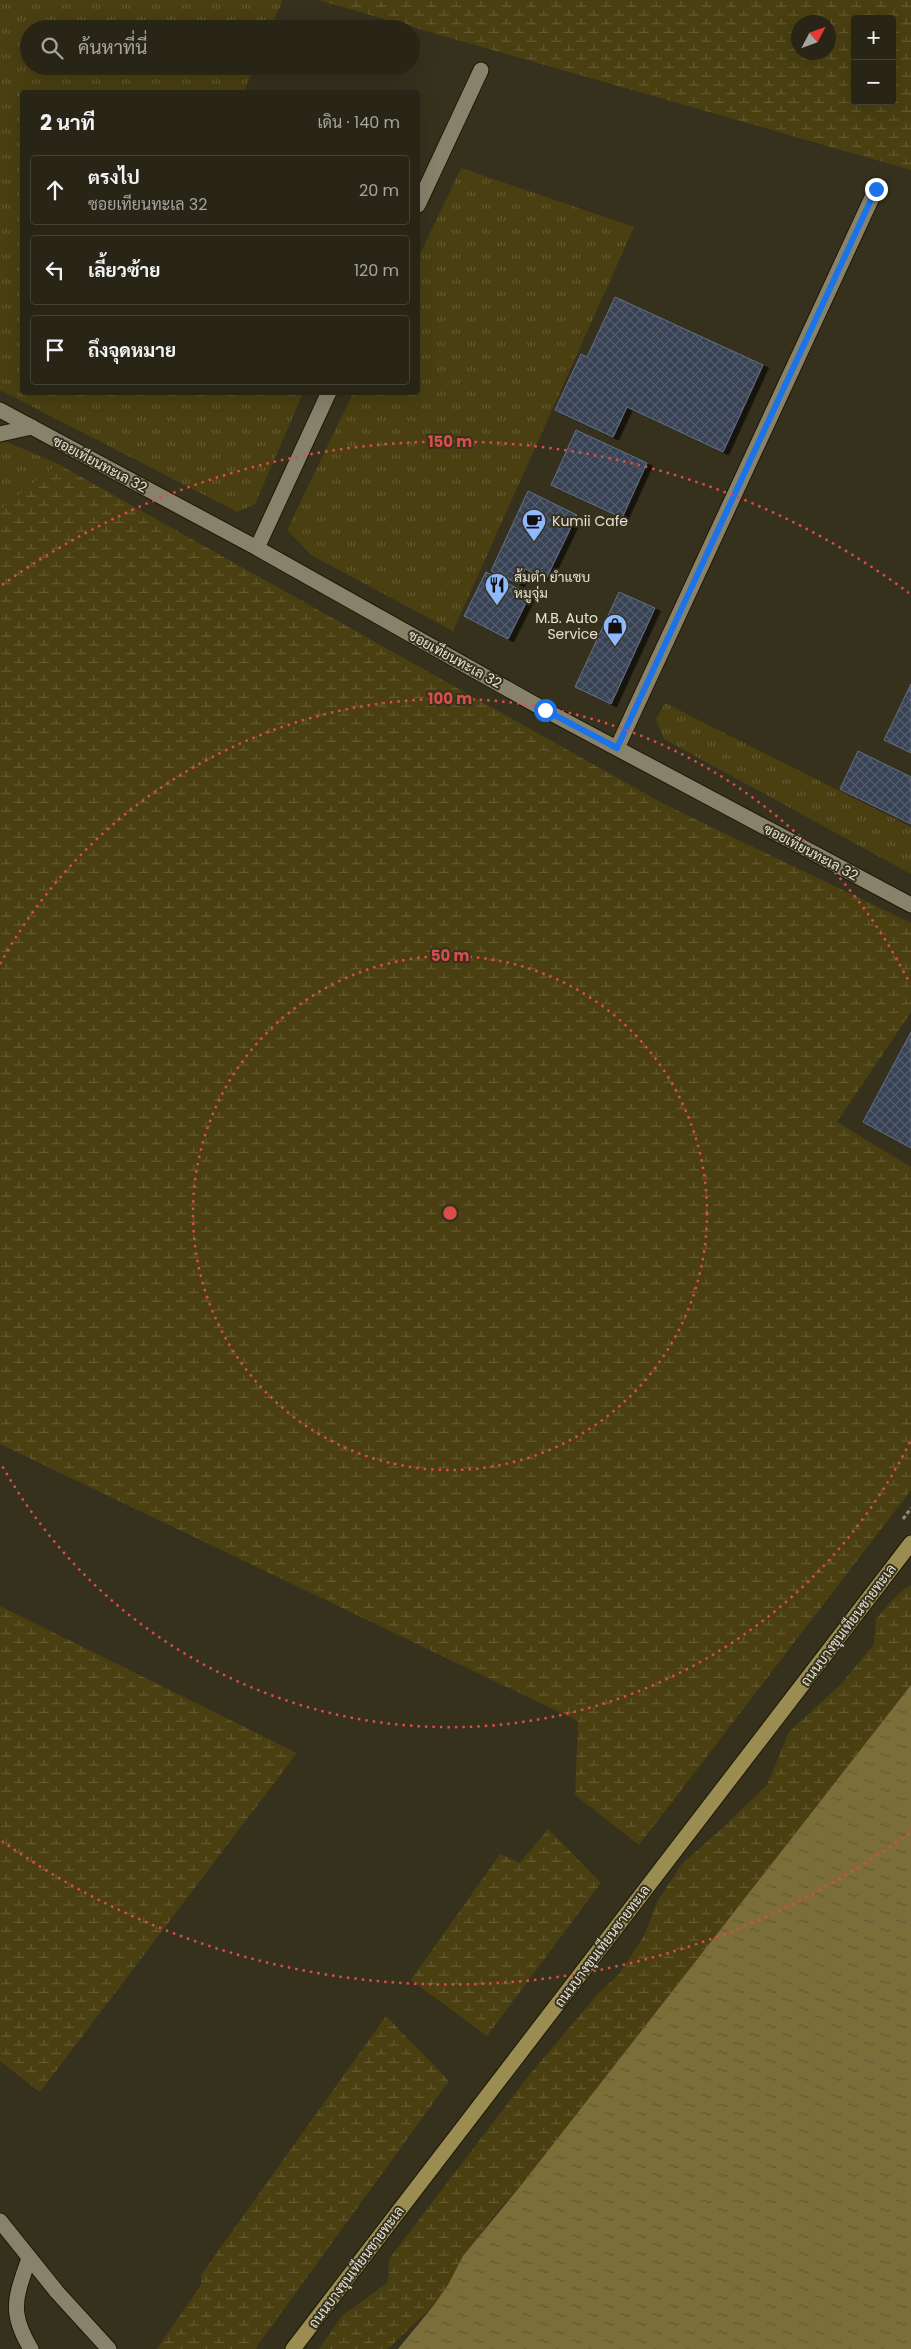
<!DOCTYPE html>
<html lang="th">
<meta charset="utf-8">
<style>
:root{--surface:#282516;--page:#302d1f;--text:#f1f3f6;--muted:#a5a5a1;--line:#444235}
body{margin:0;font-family:Poppins,Sarabun,sans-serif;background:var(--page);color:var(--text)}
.controls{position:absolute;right:15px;top:15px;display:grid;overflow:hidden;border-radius:5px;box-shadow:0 5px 20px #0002}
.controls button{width:45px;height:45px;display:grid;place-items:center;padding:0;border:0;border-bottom:1px solid var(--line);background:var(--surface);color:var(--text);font:25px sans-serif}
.compass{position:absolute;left:791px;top:15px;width:45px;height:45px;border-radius:50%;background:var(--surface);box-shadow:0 5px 20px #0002;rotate:49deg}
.stop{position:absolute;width:15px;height:15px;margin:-11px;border:4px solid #1a73e8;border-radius:50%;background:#fff}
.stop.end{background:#1a73e8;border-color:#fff;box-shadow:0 1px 5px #0008}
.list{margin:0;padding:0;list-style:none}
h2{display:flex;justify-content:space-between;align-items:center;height:65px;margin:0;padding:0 20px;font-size:21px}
h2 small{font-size:16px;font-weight:400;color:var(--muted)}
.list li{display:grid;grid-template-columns:32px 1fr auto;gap:15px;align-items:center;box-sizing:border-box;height:70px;margin:0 10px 10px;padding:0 10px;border:1px solid var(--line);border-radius:5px}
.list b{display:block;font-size:19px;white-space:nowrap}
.list p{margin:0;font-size:16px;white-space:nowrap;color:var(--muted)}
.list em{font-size:16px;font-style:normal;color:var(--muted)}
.icon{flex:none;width:28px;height:28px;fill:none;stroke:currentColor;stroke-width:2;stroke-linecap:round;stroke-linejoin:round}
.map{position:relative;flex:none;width:911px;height:2349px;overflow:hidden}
.search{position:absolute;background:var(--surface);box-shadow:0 5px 20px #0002;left:20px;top:20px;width:400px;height:55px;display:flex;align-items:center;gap:12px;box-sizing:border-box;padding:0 18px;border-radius:28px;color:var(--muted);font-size:19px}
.panel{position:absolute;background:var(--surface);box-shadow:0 5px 20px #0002;left:20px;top:90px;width:400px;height:305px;border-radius:5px}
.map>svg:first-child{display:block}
.grass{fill:url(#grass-tufts)}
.wetland{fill:url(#wetland-marsh);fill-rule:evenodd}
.water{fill:url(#water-ripples)}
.building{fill:url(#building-cross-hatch);stroke:#636f83;filter:url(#shadow)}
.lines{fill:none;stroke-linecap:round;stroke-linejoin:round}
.minor-casing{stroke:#1d1805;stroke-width:17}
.major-casing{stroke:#1d1805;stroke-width:17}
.path{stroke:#908c7b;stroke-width:3;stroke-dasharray:4 2.5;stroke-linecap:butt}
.minor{stroke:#88826b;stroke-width:15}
.major{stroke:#9b8c52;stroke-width:15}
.route{stroke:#1a73e8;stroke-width:6}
.ring{fill:none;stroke:#d94d4b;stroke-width:2.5;stroke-dasharray:2.5 5}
.labels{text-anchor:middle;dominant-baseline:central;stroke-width:4;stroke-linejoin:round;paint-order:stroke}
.street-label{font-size:14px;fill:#e5e2d5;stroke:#36311d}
.poi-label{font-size:14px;fill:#e5e2d5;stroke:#36311d;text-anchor:start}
.centre{fill:#d94d4b;stroke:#36311d;stroke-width:2.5}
.ring-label{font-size:15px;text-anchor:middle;font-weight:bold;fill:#d94d4b;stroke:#36311d;stroke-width:4;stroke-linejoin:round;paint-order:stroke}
</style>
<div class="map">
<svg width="911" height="2349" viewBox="0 0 911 2349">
<defs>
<pattern id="grass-tufts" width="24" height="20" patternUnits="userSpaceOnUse" patternTransform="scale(1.25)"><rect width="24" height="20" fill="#493f11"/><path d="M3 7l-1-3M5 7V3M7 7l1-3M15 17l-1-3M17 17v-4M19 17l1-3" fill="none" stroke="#635a33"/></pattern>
<pattern id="wetland-marsh" width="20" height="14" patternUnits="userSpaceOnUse" patternTransform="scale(1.25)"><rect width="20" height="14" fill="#493f11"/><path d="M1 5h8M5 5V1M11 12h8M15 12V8" fill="none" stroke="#635a33"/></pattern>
<pattern id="water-ripples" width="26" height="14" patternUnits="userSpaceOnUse" patternTransform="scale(1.25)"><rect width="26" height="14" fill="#7c6e38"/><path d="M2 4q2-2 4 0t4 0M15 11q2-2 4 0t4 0" fill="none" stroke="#60593c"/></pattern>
<pattern id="building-cross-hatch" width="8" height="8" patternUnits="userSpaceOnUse" patternTransform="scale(1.25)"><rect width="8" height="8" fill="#374254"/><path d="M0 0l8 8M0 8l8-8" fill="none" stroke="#545d6c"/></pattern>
<filter id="shadow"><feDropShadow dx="5.5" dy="3" stdDeviation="0" flood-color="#0009"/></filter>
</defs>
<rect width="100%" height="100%" fill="#36311d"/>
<!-- grass -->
<g class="grass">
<polygon points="0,0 283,0 270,29 29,29 29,66 255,66 244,92 22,92 22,392 303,393 255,504 237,512 0,390"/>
<polygon points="461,168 634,227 453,631 311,555 287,530 353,393 418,392 418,258"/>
<polygon points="0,439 58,464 0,510"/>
<polygon points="665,703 911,827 911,874 664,739 656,719"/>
</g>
<!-- wetland -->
<g class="wetland">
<path d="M318,0h593v170zM855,19h37v82h-37zM798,22h30v30h-30z"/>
<polygon points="58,464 662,803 911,923 911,1012 837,1122 911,1167 911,1490 639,1845 575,1795 578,1721 0,1444 0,510"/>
<polygon points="911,1585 911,1685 522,2184 491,2219 434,2305 388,2349 319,2349 342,2316 388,2282 389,2259 530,2074 597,1995 619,1974 644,1936 657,1902 681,1865 718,1832 767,1785 789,1732 841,1684 874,1644 876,1619 897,1595"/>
<polygon points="0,1606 297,1753 40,2092 0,2061"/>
<polygon points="548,1829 601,1883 487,2036 411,1980 500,1854 520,1863"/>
<polygon points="386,2016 449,2081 255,2349 157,2349 201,2285 201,2275"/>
</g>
<!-- water -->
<polygon class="water" points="911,1685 911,2349 398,2349 434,2305 449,2283 463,2256 522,2184"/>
<!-- building -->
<g class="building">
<polygon points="615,297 763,365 723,452 627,407 613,437 555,410 581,354 587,357"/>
<polygon points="576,430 647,463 622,518 551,485"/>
<polygon points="528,491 577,515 546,579 525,569 519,584 491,571"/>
<polygon points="486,572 530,595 508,639 464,616"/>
<polygon points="619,592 655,608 611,704 575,687"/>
<polygon points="911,684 911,753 884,740"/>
<polygon points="858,751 911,777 911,824 840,789"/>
<polygon points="911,1032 911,1148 863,1122"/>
</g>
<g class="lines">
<defs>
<g id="minor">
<polyline points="418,205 481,70"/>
<polyline points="0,410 257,548 545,710 911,905"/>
<polyline points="0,434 32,427"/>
<polyline points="257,548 329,392"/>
<polyline points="617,748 876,189"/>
<polyline points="0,2221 57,2292 109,2349"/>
<path d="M29,2258c-13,39 -21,53 2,91"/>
</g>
<polyline id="major" points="293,2349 911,1543"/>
</defs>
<!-- minor casing -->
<use href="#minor" class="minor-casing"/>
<!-- major casing -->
<use href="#major" class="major-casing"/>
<!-- path -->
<polyline class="path" points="903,1519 911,1508"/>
<!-- minor -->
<use href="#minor" class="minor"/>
<!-- major -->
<use href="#major" class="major"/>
</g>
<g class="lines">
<!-- route -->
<polyline class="route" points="545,710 617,748 876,189"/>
</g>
<!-- distance rings -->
<g class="ring">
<circle cx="450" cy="1213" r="257"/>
<path d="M910 1442A514 514 0 0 1 0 1462M0 964A514 514 0 0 1 910 984"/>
<path d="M909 1833A771 771 0 0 1 2 1841M2 585A771 771 0 0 1 909 593"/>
</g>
<!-- icons -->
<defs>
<symbol id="cafe-pin" viewBox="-11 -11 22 30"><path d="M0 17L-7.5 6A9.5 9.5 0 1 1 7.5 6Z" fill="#90b8fd" stroke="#36311d"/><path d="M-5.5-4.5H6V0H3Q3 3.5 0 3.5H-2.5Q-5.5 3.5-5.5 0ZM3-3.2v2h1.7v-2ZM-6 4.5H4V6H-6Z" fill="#111"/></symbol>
<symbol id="restaurant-pin" viewBox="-11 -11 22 30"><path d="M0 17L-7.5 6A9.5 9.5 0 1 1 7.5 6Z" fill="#90b8fd" stroke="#36311d"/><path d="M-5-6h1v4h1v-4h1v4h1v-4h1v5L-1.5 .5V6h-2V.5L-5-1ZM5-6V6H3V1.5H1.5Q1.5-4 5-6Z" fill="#111"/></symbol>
<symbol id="shop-pin" viewBox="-11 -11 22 30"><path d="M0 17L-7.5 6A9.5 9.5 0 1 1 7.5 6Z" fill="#90b8fd" stroke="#36311d"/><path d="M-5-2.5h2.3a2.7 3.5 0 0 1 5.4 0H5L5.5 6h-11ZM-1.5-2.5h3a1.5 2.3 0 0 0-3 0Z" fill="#111"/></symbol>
</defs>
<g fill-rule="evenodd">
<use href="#cafe-pin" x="520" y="507" width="28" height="38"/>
<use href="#restaurant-pin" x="483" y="571" width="28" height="38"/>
<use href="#shop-pin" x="601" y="612" width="28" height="38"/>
</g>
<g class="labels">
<!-- street labels -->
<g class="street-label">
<text transform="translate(100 464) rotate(28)">ซอยเทียนทะเล 32</text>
<text transform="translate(455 659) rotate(29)">ซอยเทียนทะเล 32</text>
<text transform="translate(811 852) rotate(28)">ซอยเทียนทะเล 32</text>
<text transform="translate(848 1625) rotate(-53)">ถนนบางขุนเทียนชายทะเล</text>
<text transform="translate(602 1946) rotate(-53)">ถนนบางขุนเทียนชายทะเล</text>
<text transform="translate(356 2267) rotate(-53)">ถนนบางขุนเทียนชายทะเล</text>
</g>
<!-- poi labels -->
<g class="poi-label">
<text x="552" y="521">Kumii Cafe</text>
<text x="514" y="577">ส้มตำ ยำแซบ<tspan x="514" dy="16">หมูจุ่ม</tspan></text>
<text x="598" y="618" text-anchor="end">M.B. Auto<tspan x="598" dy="16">Service</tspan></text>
</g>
</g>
<circle cx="450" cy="1213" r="8" class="centre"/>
<g class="ring-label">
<text x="450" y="447">150 m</text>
<text x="450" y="704">100 m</text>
<text x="450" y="961">50 m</text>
</g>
</svg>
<div class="controls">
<button>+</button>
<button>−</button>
</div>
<svg class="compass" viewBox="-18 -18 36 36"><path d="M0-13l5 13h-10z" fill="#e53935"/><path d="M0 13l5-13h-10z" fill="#a5a5a1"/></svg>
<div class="stop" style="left:545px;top:710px"></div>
<div class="stop end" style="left:876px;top:189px"></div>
<div class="search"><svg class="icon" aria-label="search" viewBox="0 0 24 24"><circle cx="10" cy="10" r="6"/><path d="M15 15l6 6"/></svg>ค้นหาที่นี่</div>
<section class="panel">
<h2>2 นาที<small>เดิน · 140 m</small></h2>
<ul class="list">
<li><svg class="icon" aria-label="ahead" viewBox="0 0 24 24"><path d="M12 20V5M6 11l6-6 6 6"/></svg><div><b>ตรงไป</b><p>ซอยเทียนทะเล 32</p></div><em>20 m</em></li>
<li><svg class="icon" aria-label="left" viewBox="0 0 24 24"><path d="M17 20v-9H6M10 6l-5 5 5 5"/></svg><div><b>เลี้ยวซ้าย</b></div><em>120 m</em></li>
<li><svg class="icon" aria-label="arrive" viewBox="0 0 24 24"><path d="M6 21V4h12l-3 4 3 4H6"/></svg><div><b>ถึงจุดหมาย</b></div></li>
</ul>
</section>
</div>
